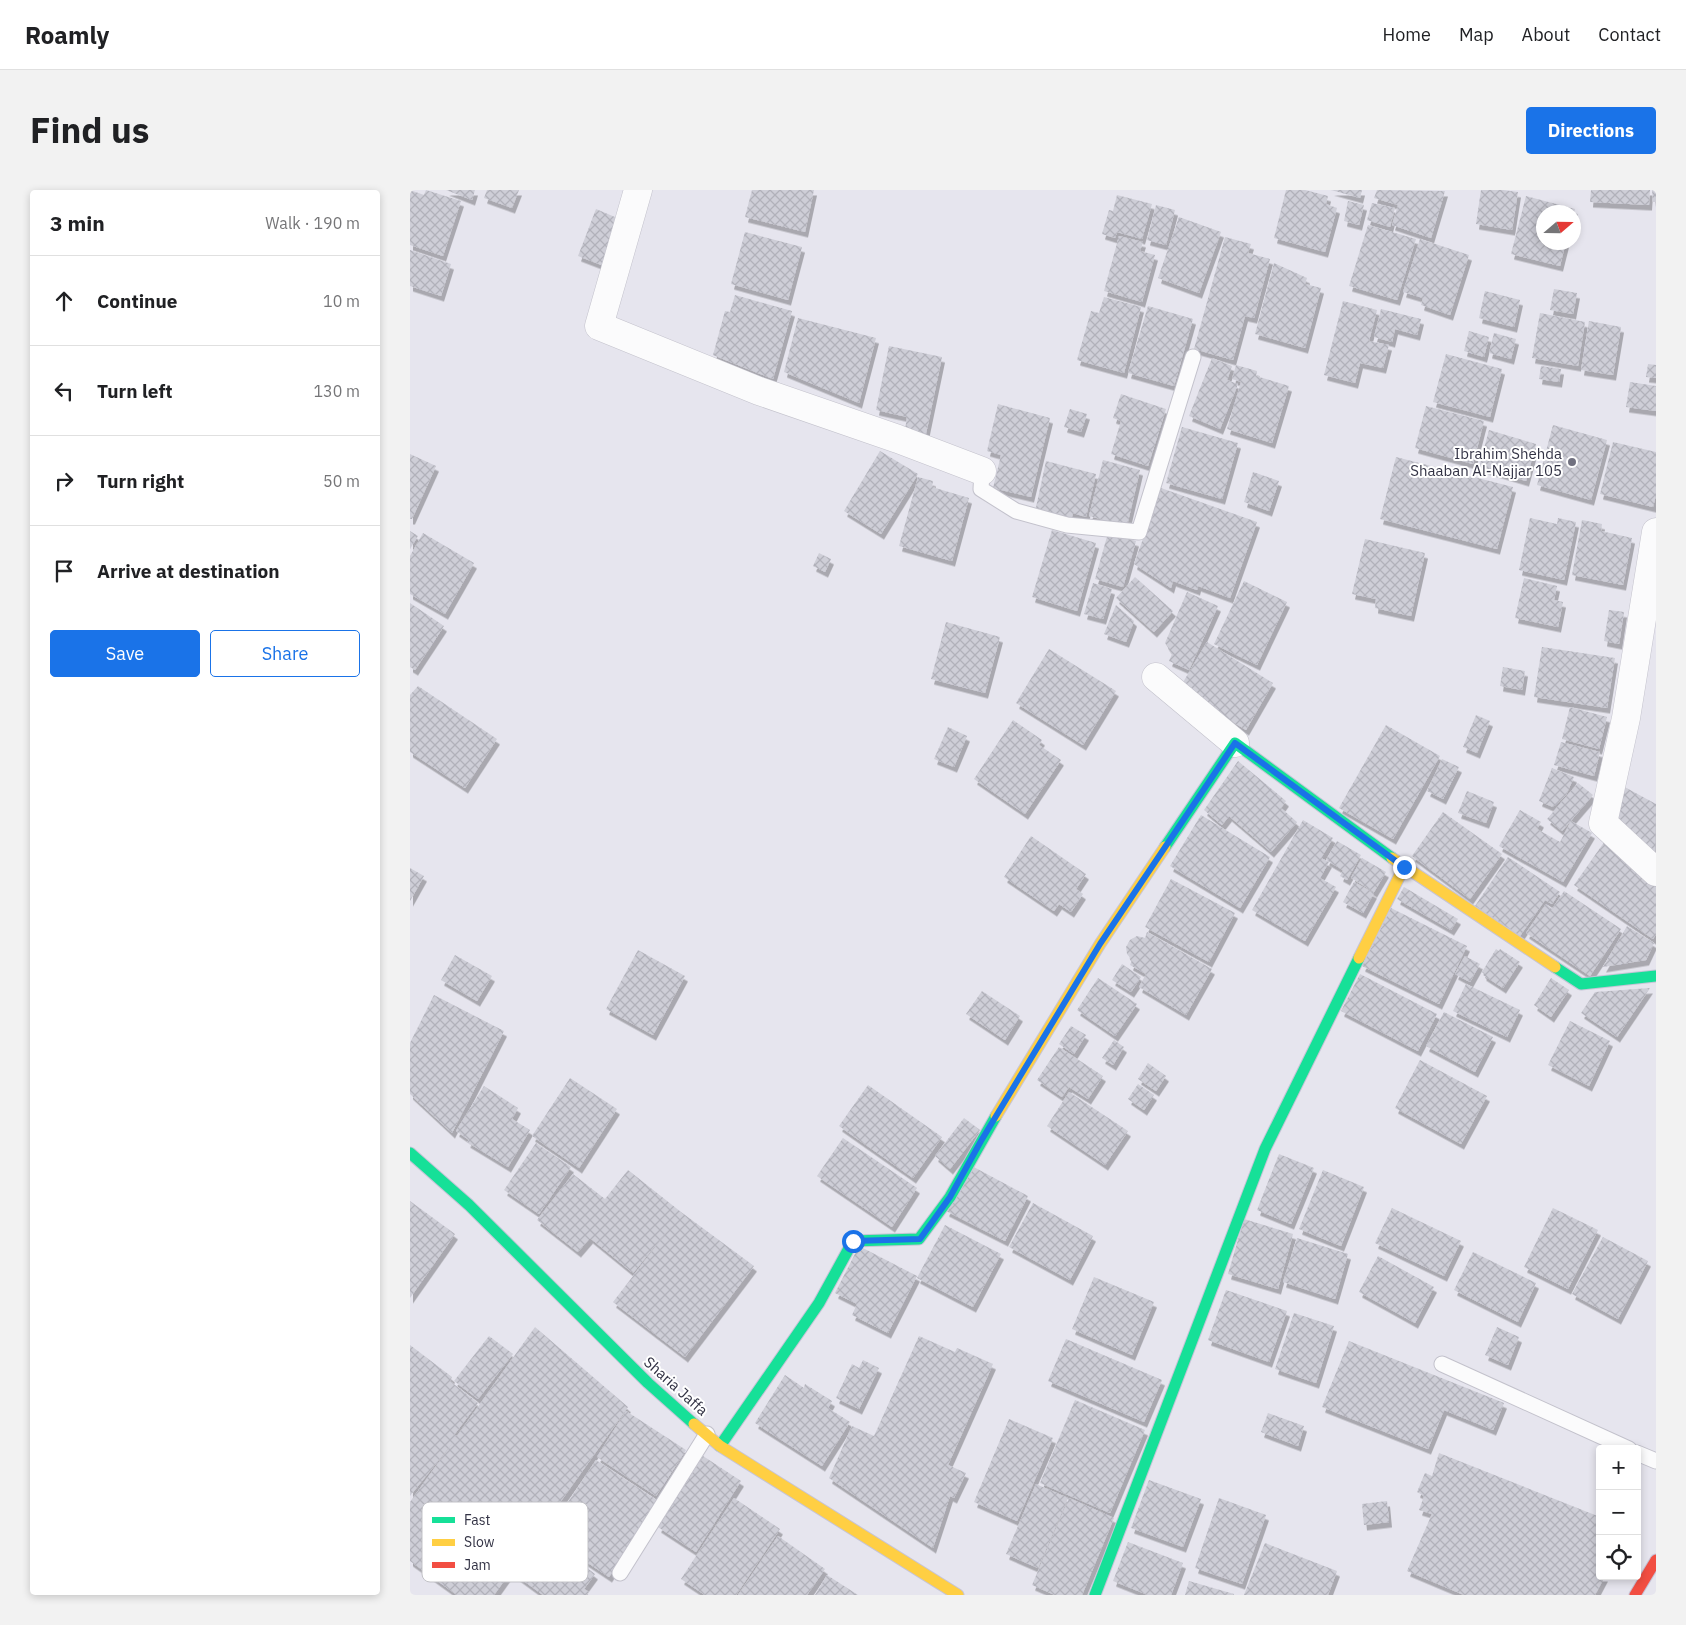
<!DOCTYPE html>
<meta charset="utf-8">
<style>
:root{--surface:#fff;--page:#f2f2f2;--text:#202124;--muted:#757577;--line:#e0e0e0;--accent:#1a73e8}
body{margin:0;font-family:"IBM Plex Sans",sans-serif;background:var(--page);color:var(--text)}
.controls{position:absolute;right:15px;bottom:15px;display:grid;overflow:hidden;border-radius:5px;box-shadow:0 2px 8px #0003}
.controls button{width:45px;height:45px;display:grid;place-items:center;padding:0;border:0;border-bottom:1px solid var(--line);background:var(--surface);color:var(--text);font:25px sans-serif}
.compass{position:absolute;left:1126px;top:15px;width:45px;height:45px;border-radius:50%;background:var(--surface);box-shadow:0 2px 8px #0003;rotate:70deg}
.stop{position:absolute;width:15px;height:15px;margin:-11px;border:4px solid #1a73e8;border-radius:50%;background:#fff}
.stop.end{background:#1a73e8;border-color:#fff;box-shadow:0 1px 5px #0008}
.list{margin:0;padding:0;list-style:none}
h2{display:flex;justify-content:space-between;align-items:center;height:65px;margin:0;padding:0 20px;font-size:21px}
h2 small{font-size:16px;font-weight:400;color:var(--muted)}
.list li{display:grid;grid-template-columns:32px 1fr auto;gap:15px;align-items:center;box-sizing:border-box;height:90px;padding:0 20px;border-top:1px solid var(--line)}
.list b{display:block;font-size:19px;white-space:nowrap}
.list em{font-size:16px;font-style:normal;color:var(--muted)}
.actions{display:flex;gap:10px;padding:15px 20px}
.actions a{flex:1;padding:11px 0;border:1px solid var(--accent);border-radius:5px;text-align:center;font-size:18px;color:var(--accent)}
.actions .main{background:var(--accent);color:#fff}
.icon{flex:none;width:28px;height:28px;fill:none;stroke:currentColor;stroke-width:2;stroke-linecap:round;stroke-linejoin:round}
.map{position:relative;flex:none;width:1246px;height:1405px;overflow:hidden;border-radius:5px}
header{display:flex;align-items:center;gap:30px;box-sizing:border-box;height:70px;padding:0 25px;background:var(--surface);border-bottom:1px solid var(--line)}
header strong{font-size:24px}
nav{display:flex;gap:28px;margin-inline-start:auto;font-size:18px}
.intro{display:flex;align-items:center;justify-content:space-between;box-sizing:border-box;height:120px;padding:0 30px}
h1{margin:0;font-size:35px}
.button{padding:12px 22px;border-radius:5px;background:var(--accent);color:#fff;font-size:18px;font-weight:700}
main{display:flex;gap:30px;padding:0 30px}
aside{flex:1;background:var(--surface);border-radius:5px;box-shadow:0 2px 8px #0003}
.map>svg:first-child{display:block}
.building{fill:url(#building-cross-hatch);filter:url(#shadow)}
.lines{fill:none;stroke-linecap:round;stroke-linejoin:round}
.lane-casing{stroke:#c3c2cc;stroke-width:17}
.street-casing{stroke:#c3c2cc;stroke-width:29}
.fast-casing{stroke:#c6c4d7;stroke-width:13}
.slow-casing{stroke:#c6c4d7;stroke-width:13}
.jam-casing{stroke:#c6c4d7;stroke-width:13}
.lane{stroke:#fbfbfc;stroke-width:15}
.street{stroke:#fbfbfc;stroke-width:28}
.fast{stroke:#16e098;stroke-width:11}
.slow{stroke:#ffcf43;stroke-width:11}
.jam{stroke:#f24e42;stroke-width:11}
.route{stroke:#1a73e8;stroke-width:6}
.poi-dot{fill:#717180;stroke:#fff;stroke-width:2}
.labels{text-anchor:middle;dominant-baseline:central;stroke-width:4;stroke-linejoin:round;paint-order:stroke}
.poi-label{font-size:15px;fill:#323244;stroke:#fff;text-anchor:end}
.street-label{font-size:15px;fill:#323244;stroke:#fff}
.key{fill:#fff;stroke:#c2c2c7;stroke-width:1}
.key-label{font-size:14px;fill:#323244}
</style>
<header>
<strong>Roamly</strong>
<nav><a>Home</a><a>Map</a><a>About</a><a>Contact</a></nav>
</header>
<div class="intro"><h1>Find us</h1><a class="button">Directions</a></div>
<main>
<aside>
<h2>3 min<small>Walk · 190 m</small></h2>
<ul class="list">
<li><svg class="icon" aria-label="ahead" viewBox="0 0 24 24"><path d="M12 20V5M6 11l6-6 6 6"/></svg><div><b>Continue</b></div><em>10 m</em></li>
<li><svg class="icon" aria-label="left" viewBox="0 0 24 24"><path d="M17 20v-9H6M10 6l-5 5 5 5"/></svg><div><b>Turn left</b></div><em>130 m</em></li>
<li><svg class="icon" aria-label="right" viewBox="0 0 24 24"><path d="M7 20v-9h11M14 6l5 5-5 5"/></svg><div><b>Turn right</b></div><em>50 m</em></li>
<li><svg class="icon" aria-label="arrive" viewBox="0 0 24 24"><path d="M6 21V4h12l-3 4 3 4H6"/></svg><div><b>Arrive at destination</b></div></li>
</ul>
<div class="actions"><a class="main">Save</a><a>Share</a></div>
</aside>
<div class="map">
<svg width="1246" height="1405" viewBox="0 0 1246 1405">
<defs>
<pattern id="building-cross-hatch" width="8" height="8" patternUnits="userSpaceOnUse" patternTransform="scale(1.25)"><rect width="8" height="8" fill="#ceced7"/><path d="M0 0l8 8M0 8l8-8" fill="none" stroke="#b1b1ba"/></pattern>
<filter id="shadow"><feDropShadow dx="3" dy="5.5" stdDeviation="0" flood-color="#0004"/></filter>
</defs>
<rect width="100%" height="100%" fill="#e6e5ee"/>
<!-- building -->
<g class="building">
<polygon points="0,0 14,5 16,0 51,11 33,66 0,55"/>
<polygon points="36,0 65,0 62,10"/>
<polygon points="77,0 109,0 102,18 74,8"/>
<polygon points="342,0 404,0 395,42 335,27"/>
<polygon points="876,0 895,0 918,6 916,14 927,18 915,62 864,48"/>
<polygon points="921,0 952,0 950,8"/>
<polygon points="967,0 1035,1 1021,48 982,35 988,15 964,8"/>
<polygon points="1071,0 1093,0 1108,2 1102,40 1066,34"/>
<polygon points="1181,0 1240,0 1239,15 1180,12"/>
<polygon points="1242,0 1246,0 1246,12 1243,12"/>
<polygon points="707,5 742,14 732,49 707,42 705,48 692,44 699,20 703,21"/>
<polygon points="1116,6 1165,19 1164,22 1134,22 1134,52 1156,52 1150,76 1101,64"/>
<polygon points="938,11 954,15 949,35 934,31"/>
<polygon points="962,13 985,18 980,37 957,30"/>
<polygon points="746,15 765,20 756,55 737,50"/>
<polygon points="186,19 212,30 194,76 168,66"/>
<polygon points="769,27 811,42 789,103 748,88"/>
<polygon points="958,35 1006,49 987,110 939,96"/>
<polygon points="335,42 392,57 378,110 321,94"/>
<polygon points="709,46 733,52 730,61 745,65 732,112 694,101"/>
<polygon points="815,47 841,54 838,63 860,69 844,128 835,126 823,170 784,159"/>
<polygon points="1010,49 1059,65 1040,125 1011,115 1013,108 993,102"/>
<polygon points="0,60 41,74 31,106 0,96"/>
<polygon points="864,73 897,88 895,94 911,98 895,158 845,144"/>
<polygon points="1144,99 1167,103 1163,124 1140,120"/>
<polygon points="1075,101 1110,110 1104,137 1069,128"/>
<polygon points="325,105 382,121 363,189 303,165 315,121 320,122"/>
<polygon points="694,107 731,117 714,183 667,170 681,121 689,123"/>
<polygon points="933,111 967,120 959,151 979,155 973,178 950,173 945,193 914,185"/>
<polygon points="738,116 783,129 764,196 718,183"/>
<polygon points="971,119 1011,129 1007,145 985,139 982,152 964,147"/>
<polygon points="1130,123 1175,132 1168,176 1122,168"/>
<polygon points="388,128 466,148 449,213 374,182"/>
<polygon points="1179,131 1211,137 1203,185 1171,180"/>
<polygon points="1059,141 1079,147 1074,167 1054,161"/>
<polygon points="1084,143 1106,149 1101,169 1079,163"/>
<polygon points="479,156 532,167 516,244 495,240 497,227 466,220"/>
<polygon points="1036,164 1092,179 1080,227 1023,212"/>
<polygon points="802,168 822,176 817,190 828,194 810,239 779,226"/>
<polygon points="1238,174 1246,175 1246,188 1236,187"/>
<polygon points="826,175 847,181 846,186 879,196 862,253 817,239 831,192 822,189"/>
<polygon points="1131,176 1151,179 1149,192 1129,189"/>
<polygon points="1220,192 1246,196 1246,221 1216,217"/>
<polygon points="711,204 756,219 738,276 701,264 711,231 703,228"/>
<polygon points="588,214 640,228 621,307 583,298 591,265 577,261"/>
<polygon points="1016,216 1074,231 1063,274 1005,258"/>
<polygon points="660,219 677,224 671,242 654,237"/>
<polygon points="1143,235 1197,250 1181,310 1127,295"/>
<polygon points="772,237 828,253 812,309 756,293"/>
<polygon points="1079,240 1126,254 1116,291 1069,277"/>
<polygon points="1203,252 1246,262 1246,305 1243,317 1190,304"/>
<polygon points="470,261 508,284 471,344 434,321"/>
<polygon points="0,264 26,276 2,329 0,329"/>
<polygon points="986,267 1103,297 1087,359 970,329"/>
<polygon points="693,270 730,280 717,336 679,326"/>
<polygon points="636,271 686,284 676,327 663,323 661,331 625,322"/>
<polygon points="843,282 869,291 859,321 834,312"/>
<polygon points="508,287 523,291 522,297 559,308 542,371 489,356"/>
<polygon points="751,298 847,332 820,408 788,396 787,400 763,391 761,398 724,374"/>
<polygon points="1120,328 1147,334 1148,328 1166,332 1154,390 1109,380"/>
<polygon points="1172,330 1192,334 1191,341 1222,348 1213,395 1162,385"/>
<polygon points="642,340 686,353 667,421 622,407"/>
<polygon points="0,341 8,346 0,359"/>
<polygon points="13,343 64,373 35,424 0,404 0,366"/>
<polygon points="698,343 726,351 713,397 685,389"/>
<polygon points="955,349 1015,363 1001,426 965,418 966,409 942,404"/>
<polygon points="409,363 421,369 415,382 403,376"/>
<polygon points="725,387 763,421 744,442 706,408"/>
<polygon points="1114,388 1147,396 1144,410 1153,412 1148,437 1105,428"/>
<polygon points="834,391 877,412 847,475 804,454"/>
<polygon points="683,393 702,399 693,429 674,424"/>
<polygon points="777,402 808,416 779,480 759,471 762,464 755,453"/>
<polygon points="0,413 34,436 5,480 0,477"/>
<polygon points="706,415 724,431 716,452 694,444"/>
<polygon points="1199,420 1214,422 1209,454 1194,451"/>
<polygon points="536,432 590,447 575,503 521,489"/>
<polygon points="797,452 863,493 836,540 769,499"/>
<polygon points="1132,457 1205,468 1197,518 1124,507"/>
<polygon points="639,459 706,501 673,555 606,513"/>
<polygon points="1093,477 1115,481 1112,500 1090,496"/>
<polygon points="8,496 87,549 55,598 0,562 0,505"/>
<polygon points="1160,517 1197,527 1189,559 1152,549"/>
<polygon points="1066,525 1080,531 1067,563 1053,557"/>
<polygon points="603,530 632,550 629,555 651,570 615,624 564,589"/>
<polygon points="976,535 1030,566 983,649 929,618"/>
<polygon points="538,537 557,546 544,577 524,569"/>
<polygon points="1151,552 1190,562 1184,586 1144,575"/>
<polygon points="1032,569 1049,577 1033,609 1017,601"/>
<polygon points="828,571 876,611 871,618 887,632 861,662 819,626 812,635 794,620"/>
<polygon points="1142,578 1164,587 1156,605 1143,617 1129,611"/>
<polygon points="1168,593 1183,605 1152,641 1137,629"/>
<polygon points="1209,594 1246,614 1245,665 1202,632"/>
<polygon points="1057,601 1084,612 1076,633 1048,623"/>
<polygon points="1110,620 1131,632 1127,639 1150,652 1161,631 1182,643 1153,692 1089,656"/>
<polygon points="1033,622 1092,664 1060,709 1002,666"/>
<polygon points="791,625 860,667 830,718 760,676"/>
<polygon points="893,630 923,648 911,668 919,672 910,688 926,697 895,751 842,720"/>
<polygon points="621,646 676,684 666,699 673,704 661,722 649,714 644,721 594,687"/>
<polygon points="1197,648 1246,690 1246,744 1243,749 1164,695"/>
<polygon points="927,651 951,665 937,690 930,686 933,680 916,670"/>
<polygon points="1098,667 1150,702 1142,714 1135,710 1110,746 1065,716"/>
<polygon points="952,668 976,682 964,702 941,688"/>
<polygon points="0,678 14,686 0,711"/>
<polygon points="761,689 825,723 799,772 735,737"/>
<polygon points="944,692 964,703 953,723 933,712"/>
<polygon points="994,697 1048,729 1041,740 987,709"/>
<polygon points="1154,701 1211,739 1180,786 1116,743 1136,714 1142,719"/>
<polygon points="981,718 1057,756 1029,814 952,776"/>
<polygon points="1217,736 1244,753 1236,770 1193,777"/>
<polygon points="737,742 802,779 776,825 729,797 736,784 720,775 722,770 717,764 716,757 720,750 727,746 735,748"/>
<polygon points="1086,759 1089,761 1090,759 1110,772 1093,798 1073,785 1074,784 1072,782"/>
<polygon points="228,760 275,786 243,845 196,819"/>
<polygon points="45,765 82,786 67,811 31,790"/>
<polygon points="1055,766 1070,774 1060,792 1045,784"/>
<polygon points="712,774 731,787 721,802 702,790"/>
<polygon points="950,784 1027,824 1008,861 931,821"/>
<polygon points="688,788 727,814 705,846 667,820"/>
<polygon points="1141,788 1159,800 1141,827 1124,815"/>
<polygon points="1056,794 1110,820 1097,847 1043,821"/>
<polygon points="1240,798 1207,847 1171,823 1185,802"/>
<polygon points="572,801 610,826 595,850 556,824"/>
<polygon points="24,805 94,841 42,943 0,904 0,853"/>
<polygon points="1034,822 1083,847 1065,882 1016,856"/>
<polygon points="1160,831 1200,851 1179,896 1138,875"/>
<polygon points="661,836 676,845 664,864 649,854"/>
<polygon points="704,850 714,857 703,875 692,868"/>
<polygon points="649,857 693,886 678,909 659,897 652,907 627,890"/>
<polygon points="1010,870 1077,906 1051,954 985,918"/>
<polygon points="738,873 756,886 746,901 728,889"/>
<polygon points="160,888 207,919 169,978 122,946"/>
<polygon points="728,894 744,905 734,920 718,909"/>
<polygon points="458,895 532,947 503,988 429,936"/>
<polygon points="74,896 108,918 102,929 120,940 98,977 57,952 59,950 46,941"/>
<polygon points="659,902 718,941 695,975 637,936"/>
<polygon points="554,928 570,940 540,979 525,966"/>
<polygon points="433,948 507,998 482,1037 407,986"/>
<polygon points="126,953 161,977 129,1024 94,1000"/>
<polygon points="869,964 904,978 881,1034 847,1020"/>
<polygon points="560,975 618,1006 595,1051 536,1021"/>
<polygon points="218,980 271,1022 344,1076 275,1167 203,1112 263,1034 223,1083 180,1048 168,1062 127,1030 163,984 195,1009"/>
<polygon points="913,980 954,997 931,1056 889,1039"/>
<polygon points="0,1011 45,1044 0,1108"/>
<polygon points="623,1013 683,1046 660,1090 599,1057"/>
<polygon points="982,1018 1051,1051 1034,1086 965,1053"/>
<polygon points="1143,1018 1188,1040 1158,1099 1114,1077"/>
<polygon points="834,1029 883,1044 868,1099 818,1084"/>
<polygon points="535,1035 591,1064 563,1117 507,1088"/>
<polygon points="1193,1047 1238,1071 1208,1129 1162,1104"/>
<polygon points="887,1048 938,1064 925,1109 873,1092"/>
<polygon points="449,1056 507,1086 478,1143 442,1125 447,1114 425,1103"/>
<polygon points="1063,1062 1126,1093 1108,1132 1044,1100"/>
<polygon points="968,1066 1024,1097 1005,1133 949,1102"/>
<polygon points="684,1087 744,1112 722,1165 662,1139"/>
<polygon points="816,1100 877,1121 859,1172 798,1150"/>
<polygon points="884,1123 924,1136 906,1193 865,1179"/>
<polygon points="125,1137 218,1217 84,1405 47,1405 0,1371 0,1312 44,1251 0,1306 0,1155 42,1187 40,1191 68,1213 44,1245 47,1246"/>
<polygon points="1087,1137 1109,1147 1098,1175 1075,1165"/>
<polygon points="79,1146 103,1164 68,1209 44,1191"/>
<polygon points="509,1146 545,1162 547,1158 583,1174 538,1275 556,1283 544,1308 540,1306 523,1358 419,1288 442,1236 464,1246"/>
<polygon points="656,1149 752,1190 734,1232 638,1191"/>
<polygon points="939,1151 1094,1213 1083,1240 1034,1220 1018,1259 912,1217"/>
<polygon points="453,1170 469,1178 449,1219 426,1208 442,1174 449,1178"/>
<polygon points="375,1185 394,1198 395,1194 422,1211 418,1218 440,1232 412,1276 345,1233"/>
<polygon points="665,1210 735,1240 700,1323 630,1293"/>
<polygon points="216,1221 276,1260 246,1306 187,1267"/>
<polygon points="858,1223 894,1236 888,1256 851,1242"/>
<polygon points="599,1229 643,1248 607,1331 564,1312"/>
<polygon points="1029,1263 1190,1327 1190,1386 1195,1386 1185,1405 1054,1405 997,1381 1022,1324 1009,1320 1014,1306 1007,1302 1015,1283 1022,1286"/>
<polygon points="293,1266 331,1291 286,1362 248,1337"/>
<polygon points="186,1270 248,1311 199,1387 136,1345"/>
<polygon points="739,1290 791,1309 773,1357 721,1338"/>
<polygon points="626,1294 658,1308 628,1378 596,1364"/>
<polygon points="324,1308 370,1339 326,1405 295,1405 271,1389"/>
<polygon points="659,1308 704,1328 672,1405 645,1405 622,1395"/>
<polygon points="809,1308 856,1325 832,1394 785,1378"/>
<polygon points="977,1311 979,1332 954,1335 952,1314"/>
<polygon points="368,1346 415,1379 397,1405 328,1405"/>
<polygon points="136,1347 185,1384 174,1399 179,1402 176,1405 133,1405 107,1386"/>
<polygon points="718,1352 773,1373 761,1405 738,1405 703,1391"/>
<polygon points="855,1353 927,1381 918,1405 834,1405"/>
<polygon points="417,1385 448,1405 405,1405"/>
<polygon points="779,1391 824,1404 824,1405 775,1405"/>
</g>
<g class="lines">
<defs>
<g id="lane">
<polyline points="572,281 571,299 606,321 657,335 729,342 783,167"/>
<polyline points="1032,1174 1219,1259"/>
<polyline points="1227,1263 1246,1271"/>
<polyline points="210,1383 297,1244"/>
</g>
<g id="street">
<polyline points="228,0 189,136 349,201 488,249 572,281"/>
<polyline points="1246,342 1216,528 1193,633 1246,682"/>
<polyline points="746,487 825,553"/>
</g>
<g id="fast">
<polyline points="755,657 825,553 982,668"/>
<polyline points="1145,777 1171,794 1246,786"/>
<polyline points="0,963 59,1015 238,1193 284,1234"/>
<polyline points="310,1256 409,1113 443,1051 509,1049 540,1007 586,926"/>
<polyline points="685,1405 855,959 949,768"/>
</g>
<g id="slow">
<polyline points="982,668 1145,777"/>
<polyline points="949,768 994,677"/>
<polyline points="586,926 690,754 755,657"/>
<polyline points="284,1234 310,1256 548,1405"/>
</g>
<polyline id="jam" points="1225,1405 1246,1370"/>
</defs>
<!-- lane casing -->
<use href="#lane" class="lane-casing"/>
<!-- street casing -->
<use href="#street" class="street-casing"/>
<!-- fast casing -->
<use href="#fast" class="fast-casing"/>
<!-- slow casing -->
<use href="#slow" class="slow-casing"/>
<!-- jam casing -->
<use href="#jam" class="jam-casing"/>
<!-- lane -->
<use href="#lane" class="lane"/>
<!-- street -->
<use href="#street" class="street"/>
<!-- fast -->
<use href="#fast" class="fast"/>
<!-- slow -->
<use href="#slow" class="slow"/>
<!-- jam -->
<use href="#jam" class="jam"/>
</g>
<g class="lines">
<!-- route -->
<polyline class="route" points="443,1051 510,1049 540,1007 571,951 690,754 825,553 994,677"/>
</g>
<!-- markers -->
<circle class="poi-dot" cx="1162" cy="272" r="5"/>
<g class="labels">
<!-- poi labels -->
<g class="poi-label">
<text x="1152" y="263">Ibrahim Shehda<tspan x="1152" dy="17">Shaaban Al-Najjar 105</tspan></text>
</g>
<!-- street labels -->
<g class="street-label">
<text transform="translate(266 1196) rotate(42)">Sharia Jaffa</text>
</g>
</g>
<!-- legend -->
<rect x="12" y="1312" width="166" height="80" rx="8" class="key"/>
<rect x="22" y="1327" width="23" height="6" fill="#16e098"/>
<rect x="22" y="1349" width="23" height="7" fill="#ffcf43"/>
<rect x="22" y="1372" width="23" height="6" fill="#f24e42"/>
<g class="key-label">
<text x="54" y="1335">Fast</text>
<text x="54" y="1357">Slow</text>
<text x="54" y="1380">Jam</text>
</g>
</svg>
<div class="controls">
<button>+</button>
<button>−</button>
<button><svg class="icon" aria-label="locate" viewBox="0 0 24 24"><circle cx="12" cy="12" r="6"/><path d="M12 2v4M12 18v4M2 12h4M18 12h4"/></svg></button>
</div>
<svg class="compass" viewBox="-18 -18 36 36"><path d="M0-13l5 13h-10z" fill="#e53935"/><path d="M0 13l5-13h-10z" fill="#757577"/></svg>
<div class="stop" style="left:443px;top:1051px"></div>
<div class="stop end" style="left:994px;top:677px"></div>
</div>
</main>
